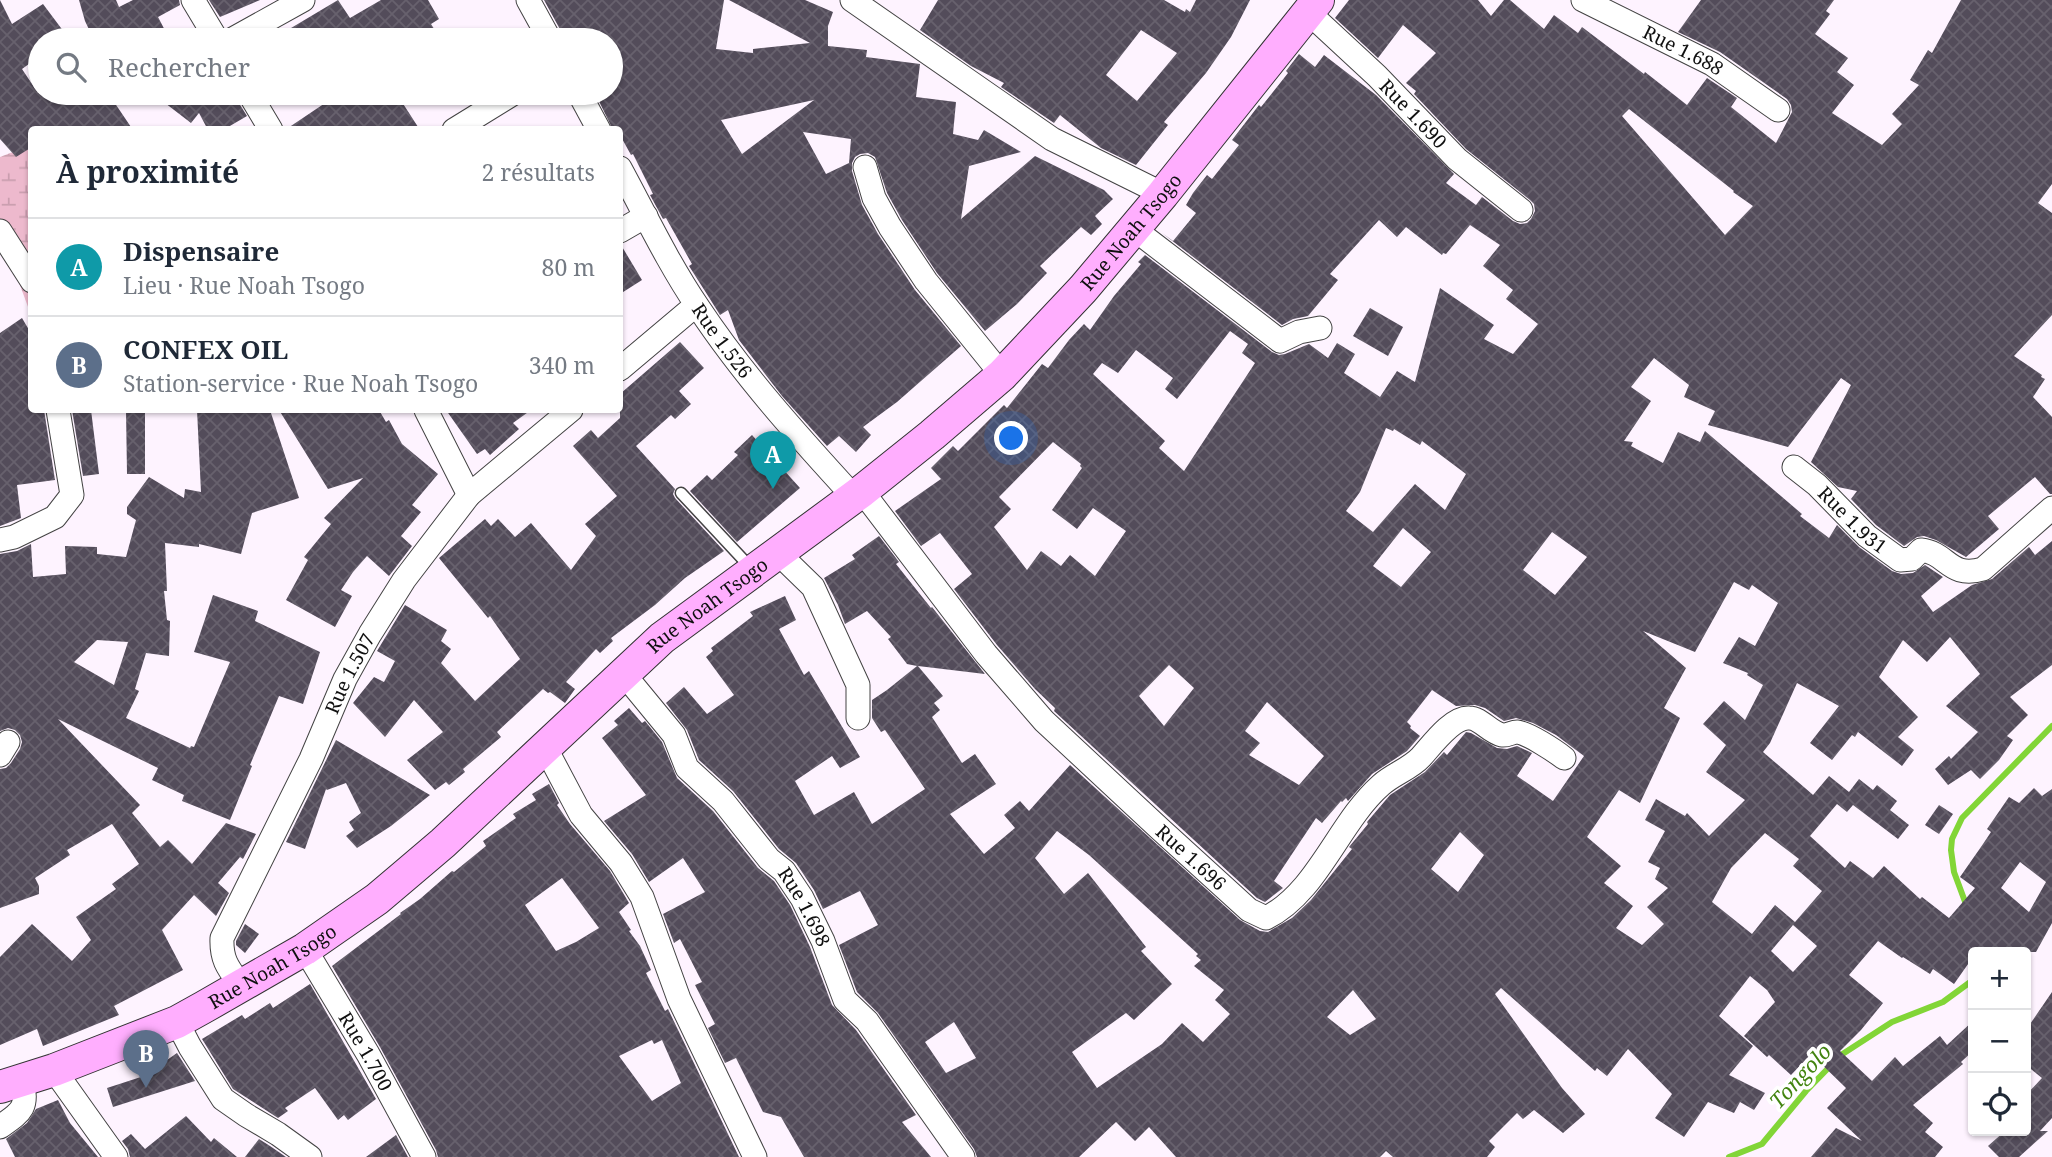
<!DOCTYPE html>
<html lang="fr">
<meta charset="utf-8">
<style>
:root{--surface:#fff;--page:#f2f2f3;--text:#1f2937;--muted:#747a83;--line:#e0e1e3;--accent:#2c1eca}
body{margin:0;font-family:"Noto Serif",serif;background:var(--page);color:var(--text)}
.controls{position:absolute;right:21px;bottom:21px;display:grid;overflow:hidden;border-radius:7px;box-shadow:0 2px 5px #0004}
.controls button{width:63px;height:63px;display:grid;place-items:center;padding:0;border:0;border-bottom:2px solid var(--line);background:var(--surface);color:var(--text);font:35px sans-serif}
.you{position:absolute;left:1012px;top:439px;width:24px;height:24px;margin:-18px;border:5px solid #fff;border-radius:50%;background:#1a73e8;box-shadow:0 0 0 10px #1a73e833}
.badge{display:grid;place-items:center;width:46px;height:46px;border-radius:50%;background:var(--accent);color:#fff;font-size:23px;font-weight:700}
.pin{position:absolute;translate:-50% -58px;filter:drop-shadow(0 2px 4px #0008)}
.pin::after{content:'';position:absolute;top:37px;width:24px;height:21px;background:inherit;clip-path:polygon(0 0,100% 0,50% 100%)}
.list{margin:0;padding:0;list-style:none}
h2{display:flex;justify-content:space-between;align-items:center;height:91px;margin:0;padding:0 28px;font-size:30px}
h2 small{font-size:23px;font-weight:400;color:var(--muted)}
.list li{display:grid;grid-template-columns:46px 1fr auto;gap:21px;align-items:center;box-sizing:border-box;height:98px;padding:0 28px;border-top:2px solid var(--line)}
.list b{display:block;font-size:26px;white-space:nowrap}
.list p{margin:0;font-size:23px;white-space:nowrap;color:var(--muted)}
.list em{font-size:23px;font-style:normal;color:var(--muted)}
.icon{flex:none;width:38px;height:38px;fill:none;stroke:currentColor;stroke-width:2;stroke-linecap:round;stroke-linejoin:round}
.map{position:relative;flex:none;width:2052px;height:1157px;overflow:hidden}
.search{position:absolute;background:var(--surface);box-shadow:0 2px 5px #0004;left:28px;top:28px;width:595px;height:77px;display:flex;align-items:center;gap:18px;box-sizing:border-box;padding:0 24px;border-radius:38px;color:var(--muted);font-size:26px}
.panel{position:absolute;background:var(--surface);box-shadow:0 2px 5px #0004;left:28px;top:126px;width:595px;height:287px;border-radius:7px}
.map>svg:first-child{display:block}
.wetland{fill:url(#wetland-marsh)}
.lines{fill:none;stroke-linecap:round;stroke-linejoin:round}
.stream{stroke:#82d537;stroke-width:6}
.building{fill:url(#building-cross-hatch);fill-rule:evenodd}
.service-casing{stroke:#434343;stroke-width:13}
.minor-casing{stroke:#434343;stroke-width:25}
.secondary-casing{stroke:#323232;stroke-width:34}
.service{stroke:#fff;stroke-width:10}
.minor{stroke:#fff;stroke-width:23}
.secondary{stroke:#ffaefe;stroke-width:32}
.labels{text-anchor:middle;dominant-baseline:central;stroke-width:7;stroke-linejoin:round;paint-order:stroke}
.street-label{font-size:19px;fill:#101010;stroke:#fff}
.water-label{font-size:21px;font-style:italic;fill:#428410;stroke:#fff}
</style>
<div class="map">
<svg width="2052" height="1157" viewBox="0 0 2052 1157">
<defs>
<pattern id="wetland-marsh" width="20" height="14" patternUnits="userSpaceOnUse" patternTransform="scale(1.75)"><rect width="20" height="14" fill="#edb9cd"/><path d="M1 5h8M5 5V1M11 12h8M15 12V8" fill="none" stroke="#ca9eaf"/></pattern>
<pattern id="building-cross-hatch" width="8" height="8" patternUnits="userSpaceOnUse" patternTransform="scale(1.75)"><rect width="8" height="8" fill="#534c5a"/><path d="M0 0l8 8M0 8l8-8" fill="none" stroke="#67616d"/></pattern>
</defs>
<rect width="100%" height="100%" fill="#fef3ff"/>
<!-- wetland -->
<polygon class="wetland" points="31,145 31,315 0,231 0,157"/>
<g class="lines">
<!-- stream -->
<g class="stream">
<polyline points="1967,907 1954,872 1951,850 1952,839 1962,818 2052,726"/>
<polyline points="1729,1157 1762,1144 1806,1091 1841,1055 1892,1022 1943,1002 1973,980"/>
</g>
</g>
<!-- building -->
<g class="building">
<polygon points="0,0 12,24 43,4 70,40 40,40 40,56 22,69 38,93 108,93 133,130 32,130 32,147 16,157 0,139"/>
<polygon points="79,0 116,0 119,7 133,0 179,0 180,5 158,17 170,40 94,40 85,21"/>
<polygon points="209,0 260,0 220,17"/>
<polygon points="338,0 350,18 381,0 428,0 439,19 431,24 441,40 271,40"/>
<path d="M544,0h180l-8,49 37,4v-4l57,-6 -81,-43h76l28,12 -5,14v20l39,4 -1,7 54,7 -4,33 40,5 -3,32 25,6 6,-10 37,22 -52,14 -8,53 74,-63 69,34 9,9 -18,17 7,8 -11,11 -10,-8 -41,39 7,7 -30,31 -32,27 -48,-58 -35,-53 -15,-27 -12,-36 -7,-4 -8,1 -5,3 -3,6v8l10,34 16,29 37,56 46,56 -64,56 -34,25 8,8 -15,17 -17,-16 -12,10 -45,-50 -43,-56 -11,-30 -8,5 -10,-16 -21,-33 3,-2 -26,-46 -3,1 -13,-24 3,-1 -20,-40 -2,1 -11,-20v-5h-7l-18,-37h16v-53h-47l-2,-7zM814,100l-72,54 -21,-34zM803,132l48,7 -2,24 -23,11z"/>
<path d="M938,0h226l21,12 1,-3 4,3 6,-12h54l-19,37 -25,36 -42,49 4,3 -32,40 -35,-17 -41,-33 -6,8 -53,-36 3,-4 -33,-17 -51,-36zM1141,30l36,23 -40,48 -31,-26z"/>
<path d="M1349,0h129l13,16 13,-16h6l34,29 10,-14 24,18 4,-6 62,47 1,-2 42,33 20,-27 30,20 -6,9 45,36 16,-31 -1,-7 -4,-6 -67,-47 -42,-20 23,-32h133l-8,11 4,3 -15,20 33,24 -11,14 17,13 -22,28 50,32 20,-21 -10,-10 27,-29 -9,-5 18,-30 4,3 29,-53h91v184l-14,19 14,10v102l-38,41 28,19 -1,2 4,2 -12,18 19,20v77h-2l-15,-17 -47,39 11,13 -33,28 -30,-17 -12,-4 -7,1 -13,9 -28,-21 -25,-26 6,-8 -19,-4 -27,-25 40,-77 -10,-7 -53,69 -80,-22 7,-14 -31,-14 5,-12 -35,-27 -23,29 20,14 -27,40 9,1 -2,4 32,17 15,-31 22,10 5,-11 97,83 -2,2 29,22 8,-13 22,22 33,24 9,3 12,-1 12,-8 18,12 -22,19 12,16 39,-27 20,-6 37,-32 6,8 17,-14v124l-42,32 18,18 -21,21 6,4 -14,20 -19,19 -9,-9 -23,15 -13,-16 14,-13 2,3 27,-27 -32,-26 34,-32 -30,-37 -23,25 -24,-22 -24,37 39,40 -20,20 16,13 -12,16 -44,-34 -3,5 -3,-2 -20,25 -22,-17 29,-37 -42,-23 -27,60 -7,9 49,42 1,1 16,-19 20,16 10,-13 14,11 4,-5 20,16 -7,9 19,15 -11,14 -45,-34 -6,7 -10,-8 -27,32 35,32 5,-7 23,17 11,-12 36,33 2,-2 27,21 26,-30 -15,-11 23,-33 8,-12 -4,-3 22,-32 10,6 15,-15 8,8 10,-7v134l-16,29h-63v5l-19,27 -21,-15 -3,5 -27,-17 -1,1 -24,-17 -29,34 34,28 -22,27 -21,21 32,30 23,-24 8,9 37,-30 7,9 26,-24v30l-12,11 2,2 -50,41 20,18 -8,9 18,15 -8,10h-124l25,-29 26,13 -35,-33 19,-20 -35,-34 -20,21 -22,-20 -2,2 -23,-21 31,-34 -8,-12 -17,-14 -31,40 34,30 -24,29 36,18 -11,17 -14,-8 -6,11 -26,-11 -24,35 -29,-19 17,-24 -44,-45 -21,27 -10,-8 -2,3 -94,-83 -6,6 67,94 23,26 -22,19 -29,-23 -11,9 -6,-6 -28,28 6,6 -8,10h-94l-7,-6 -6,6h-204l-27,-30 -14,14 -19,-19 -37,35h-102l-3,-8 -96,-136 -21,-21 -18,-47 39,-20 -18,-34 -37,18 -9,-19 -18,-27 -17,-14 -46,-58 -34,-31 -12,-30 -21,-27 18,-16 23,27 27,-19 -28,-38 7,-6 -2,-3 42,-32 -3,-4 35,-16 11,24 -17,9 25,46 5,-4 51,86 -20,11 -8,-12 -37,25 19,34 40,-23 18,32 53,-35 -40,-59 -4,2 -9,-14v-18l15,-10 30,-24 -10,-2 -19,-25 3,-2 -24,-26 -22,13 -7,-19 -14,-27 31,-19 -3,-4 27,-19 20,26 -3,2 35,44 1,-1 53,67 -67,-8 25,30 -9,7 6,7 -8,7 30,46 13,-9 21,30 -46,30 34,40 31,-26 -11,-13 16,-14 9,10 41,-46 170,155 20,11 8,1 24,-14 19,-18 41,-51 -3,-2 19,-23 -1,-2 23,-27 35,-23 19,-20 3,3 19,-23 5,1 26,15 10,1 10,-3 15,7 -15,23 36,25 31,-45 -28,-21 -23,-12 -17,-5 -12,3 -19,-13 -10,-3 -19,1 -24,-16 -25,32 4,4 -1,2 10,8 -13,15 -35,23 -24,27 -2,-3 -4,4 -1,-1 -19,22 -6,-5 -42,63 9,7 -18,14 -8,-4 -203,-187 1,-3 -20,-19 -38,-44 -43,-56 18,-15 -32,-41 -19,13 -26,-35 46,-32 -10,-11 22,-22 5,5 46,-46 3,3 35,-44 6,4 21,-28 15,-16 6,6 24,-34 27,-32 -3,-2 7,-7 127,97 7,3 6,-1 24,-10 19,14 9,-15 18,11 -11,19 36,24 17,-26 18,11 25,-94 54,37 -10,14 29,15 25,-30 -32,-25 7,-9 -30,-24 17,-21 -30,-20 -24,29 -3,-1 -1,2 -36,-28 -9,10 -18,-17 -49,54 8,6 -30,36 -15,3 -11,6 -120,-92 11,8 23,-28 -10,-8 7,-12 14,-18 5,4 27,-34 -7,-5 27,-35 2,2 27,-34 -2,-2 13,-17 16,13 9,-12 52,40 78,79 -8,9 30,22 6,-8 31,24 7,3 7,-1 4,-4 4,-8 -1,-7 -4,-4 -64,-51 -52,-55 2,-3 -10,-8 30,-30 -33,-28 -25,33 -43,-40zM1629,109l105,82 -1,1 20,14 -28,29 -103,-119zM1230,331l18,13 -6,9 13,10 -71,108 -25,-23 6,-7 -72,-67 9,-11 16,10 18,-23 37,28 -8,11 12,10zM1386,428l7,3 1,-2 26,16 2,-4 44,33 -21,36 -30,-26 -42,48 -27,-21 14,-19zM1053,442l28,22 -1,2 2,2 -30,42 25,19 16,-21 33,23 -31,45 -25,-21 -9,11 -20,-15 -14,19 -33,-43 17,-18 -12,-12zM1403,528l28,24 -30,35 -28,-21zM1552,532l35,25 -32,38 -32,-25zM1734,582l15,8 3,-5 26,18 -23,43 -16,-9 -16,26 25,10 -1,2 16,10 -18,35 -21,-19 -21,23 23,21 -20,27 39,28 -36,36 -22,-23 -2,3 -29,-17 -11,21 20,11 -17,31 12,6 -5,11 13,9 -21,19 17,17 -22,21 -26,-17 17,-22 -29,-23 17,-17 -34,-29 32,-47 21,13 40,-85 -16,-10 22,-40 -43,-37 52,21zM1169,665l25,23 -30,38 -25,-30zM1267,702l57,54 -25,29 -50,-30 11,-12 -15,-12zM1057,831l32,24 109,99 -2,2 5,4 -7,6 30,24 -9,10 15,14 -27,28 -21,-19 -20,21 -65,44 -25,-36 54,-39 8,7 38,-36 -31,-33 5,-4 -58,-74 -24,21 -29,-36zM1460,832l24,23 -26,37 -27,-23zM1765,833l34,26 -6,7 29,25 -27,31 -20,-17 -23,29 -40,-32 19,-34zM2020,862l26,20 -17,30 -28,-24zM1793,925l24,21 -24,26 -22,-21zM1353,990l23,29 -26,16 -23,-18zM954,1022l22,36 -30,15 -21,-31z"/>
<polygon points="152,93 235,93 237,100 247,116 223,130 208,130 199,113 191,123"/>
<polygon points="340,93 393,93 397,100 400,99 420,130 285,130"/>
<polygon points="620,245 621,245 642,280 620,294"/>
<polygon points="1370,308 1403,327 1388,356 1353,336"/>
<polygon points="22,318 32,335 32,410 44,410 55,480 17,485 21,518 0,526 0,333"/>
<polygon points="680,342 704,368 679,391 691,404 675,419 671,415 636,446 675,489 673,494 675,498 724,551 685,578 655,605 611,638 613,641 600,653 596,649 566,682 575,689 565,703 550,692 548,693 543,689 497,732 501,737 463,769 465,772 449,785 446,782 435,790 407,760 443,732 414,700 385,737 353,703 374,677 384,682 395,661 377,651 405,605 447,630 441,641 451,649 441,663 475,701 520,659 490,616 488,618 439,558 485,519 491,526 498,519 515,537 531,523 571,570 596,536 585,524 617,496 573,446 591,430 598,438 620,418 620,394"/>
<polygon points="72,410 91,410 99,474 83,476"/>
<polygon points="126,410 145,410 145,474 127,474"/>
<path d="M197,410h73l29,88 -47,15 -11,41 -42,-10v3l-34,-4 2,48h-3l3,29 3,1 -1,35 -23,-3 -11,36 4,2 -13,27 64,30 1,-2 3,1 36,-85 -36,-10 19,-57 45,16 -3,10 65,31 -17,52 -24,-8 -29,69 2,1 -22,54 -48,-19 2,-6 -32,-15 6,-12 -100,-49 82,86 -8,8 28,34 8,-7 24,24 34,-41 30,11 -13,25 -3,-2 -22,26 11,10 -13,23 -22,-21 -32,35 21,40 -69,36 5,9 -76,31 -6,-17 -37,16v-88l32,-33 40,37 19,-21 -15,-23 40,-28 -4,-5 27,-20 -27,-40 -45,26 3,5 -35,23 4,8v8l-39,14v-139l6,-1 5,-5 9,-14 2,-7 -2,-7 -5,-5 -7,-2 -8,3v-177l17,-3 14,-7 2,33 33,-3 -1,-28 32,1v7l29,3 10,-37 -9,-6v-7l22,-30 35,21 1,-9 16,3zM97,640l31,2 -14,43 -40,-23z"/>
<polygon points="279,410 379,410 386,422 389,420 402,444 438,474 412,505 421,512 401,536 412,546 389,576 367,556 353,572 341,590 352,596 335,627 286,600 308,560 304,557 331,524 324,518 363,478 328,489"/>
<polygon points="446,410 531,410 513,423 519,429 490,455 485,449 477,454"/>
<polygon points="752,435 800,488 737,542 690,491 707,475 712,480 738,455 734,452"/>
<polygon points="629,708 642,723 645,721 662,742 677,778 713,811 758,868 774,881 790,905 810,947 832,1005 856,1030 916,1115 902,1122 931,1157 804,1157 781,1117 763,1112 736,1058 725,1063 708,1028 715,1024 695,985 702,982 680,939 674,943 663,914 705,892 683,858 649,882 632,854 604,821 646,795 602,738 618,725 614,721"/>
<polygon points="336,740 430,795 391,826 357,848 346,836 354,830 349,822 361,813 346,783 327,790 326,789 305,849 286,842"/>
<path d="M549,784l10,19 -2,2 13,19 40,47 19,32 -10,9 12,18 -2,1 11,15 11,24 -5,3 19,38 3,-2 71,148h-301l-2,-7 -56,-103 -48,-81 69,-52 -1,-1 20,-14 32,-28 2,1 32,-26 -3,-5 33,-23 -3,-4 23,-14 -4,-6zM562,878l37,50 -23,14 -20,9 -31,-46zM652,1040l2,4 8,-4 19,43 -29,18 -33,-45z"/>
<polygon points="1939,805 1953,814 1939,834 1925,825"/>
<polygon points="245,924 259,934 245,953 236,945 236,941"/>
<polygon points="310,984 376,1099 348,1120 344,1115 338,1120 315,1088 285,1108 288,1111 278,1118 233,1089 202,1039 242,1015 245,1019 270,1003 273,1008"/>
<polygon points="2052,992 2052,1118 2040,1131 2048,1131 2019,1157 1999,1157 1988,1146 2005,1131 2026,1131 2026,1095 2042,1078 2026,1065 2026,1030"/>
<polygon points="177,1053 195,1081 113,1107 107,1088 144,1076"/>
<polygon points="58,1100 70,1123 98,1157 15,1157 6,1139 27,1123 36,1109"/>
<polygon points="186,1116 211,1142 214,1138 237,1157 130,1157 128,1149 122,1141 131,1134 145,1149"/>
<polygon points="396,1135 408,1157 366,1157"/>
<polygon points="259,1139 270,1146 286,1157 245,1157"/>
</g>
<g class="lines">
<defs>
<polyline id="service" points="681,493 751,568"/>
<g id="minor">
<polyline points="193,0 217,40"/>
<polyline points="528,0 550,40"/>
<polyline points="852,0 1052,139 1163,194"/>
<path id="s1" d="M1583,0l129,64 66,46"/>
<path id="s2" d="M1309,13l68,63 80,83 64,51"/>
<polyline points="231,40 303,0"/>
<polyline points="249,93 271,130"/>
<polyline points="579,93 599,130"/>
<polyline points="454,130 514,93"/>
<polyline points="865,167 874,198 890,227 926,281 1002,375"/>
<path id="s3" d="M620,168c25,46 48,95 78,139 45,68 100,129 155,189"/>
<polyline points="1134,229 1280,341 1299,332 1320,328"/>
<polyline points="0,231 32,281"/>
<polyline points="620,231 646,216"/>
<polyline points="620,369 696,305"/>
<polyline points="426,410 469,495"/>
<path id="s4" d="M1794,467l23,18 50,51 33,24 12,-1 9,-9c27,3 28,29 62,19l69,-61"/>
<path id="s5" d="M862,491l124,163 58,67 116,108 89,81 17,8c52,-26 72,-95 115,-133 12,-11 29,-16 40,-28 11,-12 31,-40 48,-39 12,0 20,14 33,17 5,1 10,-3 15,-3 11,1 38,19 47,26"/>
<polyline points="0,540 14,537 55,517 72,495 58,410"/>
<polyline points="777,552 813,587 858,685 858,718"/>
<path id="s6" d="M623,673l51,62 13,33 36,33 46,58 15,12 18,27 21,43 22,59 22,21 96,136"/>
<polyline points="545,747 581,815 621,863 642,897 679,999 755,1157"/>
<polyline points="0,755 8,742"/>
<path id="s7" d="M305,949l63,105 56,103"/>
<path id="s8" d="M242,987c-13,-18 -21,-26 -20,-49l89,-179 34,-80 25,-45 34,-54 65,-85 102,-85"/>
<polyline points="177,1022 190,1047 223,1099 246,1115 278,1134 310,1157"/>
<polyline points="54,1070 116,1157"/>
<path d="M0,1127c21,-15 29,-19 22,-46"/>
</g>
<g id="secondary">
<path id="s9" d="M0,1087l54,-17 123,-48 27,-15 101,-58 72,-50 26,-22 40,-34 219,-205 200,-147 70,-56 70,-60 81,-86 80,-95 155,-194"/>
</g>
</defs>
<!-- service casing -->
<use href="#service" class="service-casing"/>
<!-- minor casing -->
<use href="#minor" class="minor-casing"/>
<!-- secondary casing -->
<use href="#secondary" class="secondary-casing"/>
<!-- service -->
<use href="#service" class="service"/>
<!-- minor -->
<use href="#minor" class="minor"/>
<!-- secondary -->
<use href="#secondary" class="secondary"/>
</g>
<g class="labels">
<!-- street labels -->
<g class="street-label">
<text stroke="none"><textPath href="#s1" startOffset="112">Rue 1.688</textPath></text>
<text stroke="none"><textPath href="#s2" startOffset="145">Rue 1.690</textPath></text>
<text stroke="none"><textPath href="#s9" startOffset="1433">Rue Noah Tsogo</textPath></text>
<text stroke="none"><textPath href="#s3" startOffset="201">Rue 1.526</textPath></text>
<text stroke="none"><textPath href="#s4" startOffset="79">Rue 1.931</textPath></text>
<text stroke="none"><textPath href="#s9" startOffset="866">Rue Noah Tsogo</textPath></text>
<text stroke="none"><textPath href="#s8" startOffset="348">Rue 1.507</textPath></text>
<text stroke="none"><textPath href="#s5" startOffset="494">Rue 1.696</textPath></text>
<text stroke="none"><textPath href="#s6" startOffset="299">Rue 1.698</textPath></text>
<text stroke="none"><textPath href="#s9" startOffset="299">Rue Noah Tsogo</textPath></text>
<text stroke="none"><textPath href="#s7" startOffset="119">Rue 1.700</textPath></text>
</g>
<!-- water labels -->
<g class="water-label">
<text transform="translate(1800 1076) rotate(-47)">Tongolo</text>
</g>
</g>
</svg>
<div class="controls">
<button>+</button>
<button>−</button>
<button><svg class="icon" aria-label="locate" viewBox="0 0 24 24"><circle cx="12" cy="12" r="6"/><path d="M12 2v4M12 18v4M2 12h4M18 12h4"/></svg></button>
</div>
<div class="you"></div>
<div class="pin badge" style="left:773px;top:489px;background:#0f9aa8">A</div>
<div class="pin badge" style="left:146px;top:1088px;background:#5c6f8a">B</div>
<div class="search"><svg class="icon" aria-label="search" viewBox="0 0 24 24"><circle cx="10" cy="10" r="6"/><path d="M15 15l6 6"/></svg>Rechercher</div>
<section class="panel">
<h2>À proximité<small>2 résultats</small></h2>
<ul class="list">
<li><span class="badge" style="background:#0f9aa8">A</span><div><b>Dispensaire</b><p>Lieu · Rue Noah Tsogo</p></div><em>80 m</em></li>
<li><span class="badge" style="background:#5c6f8a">B</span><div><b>CONFEX OIL</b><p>Station-service · Rue Noah Tsogo</p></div><em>340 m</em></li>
</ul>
</section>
</div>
